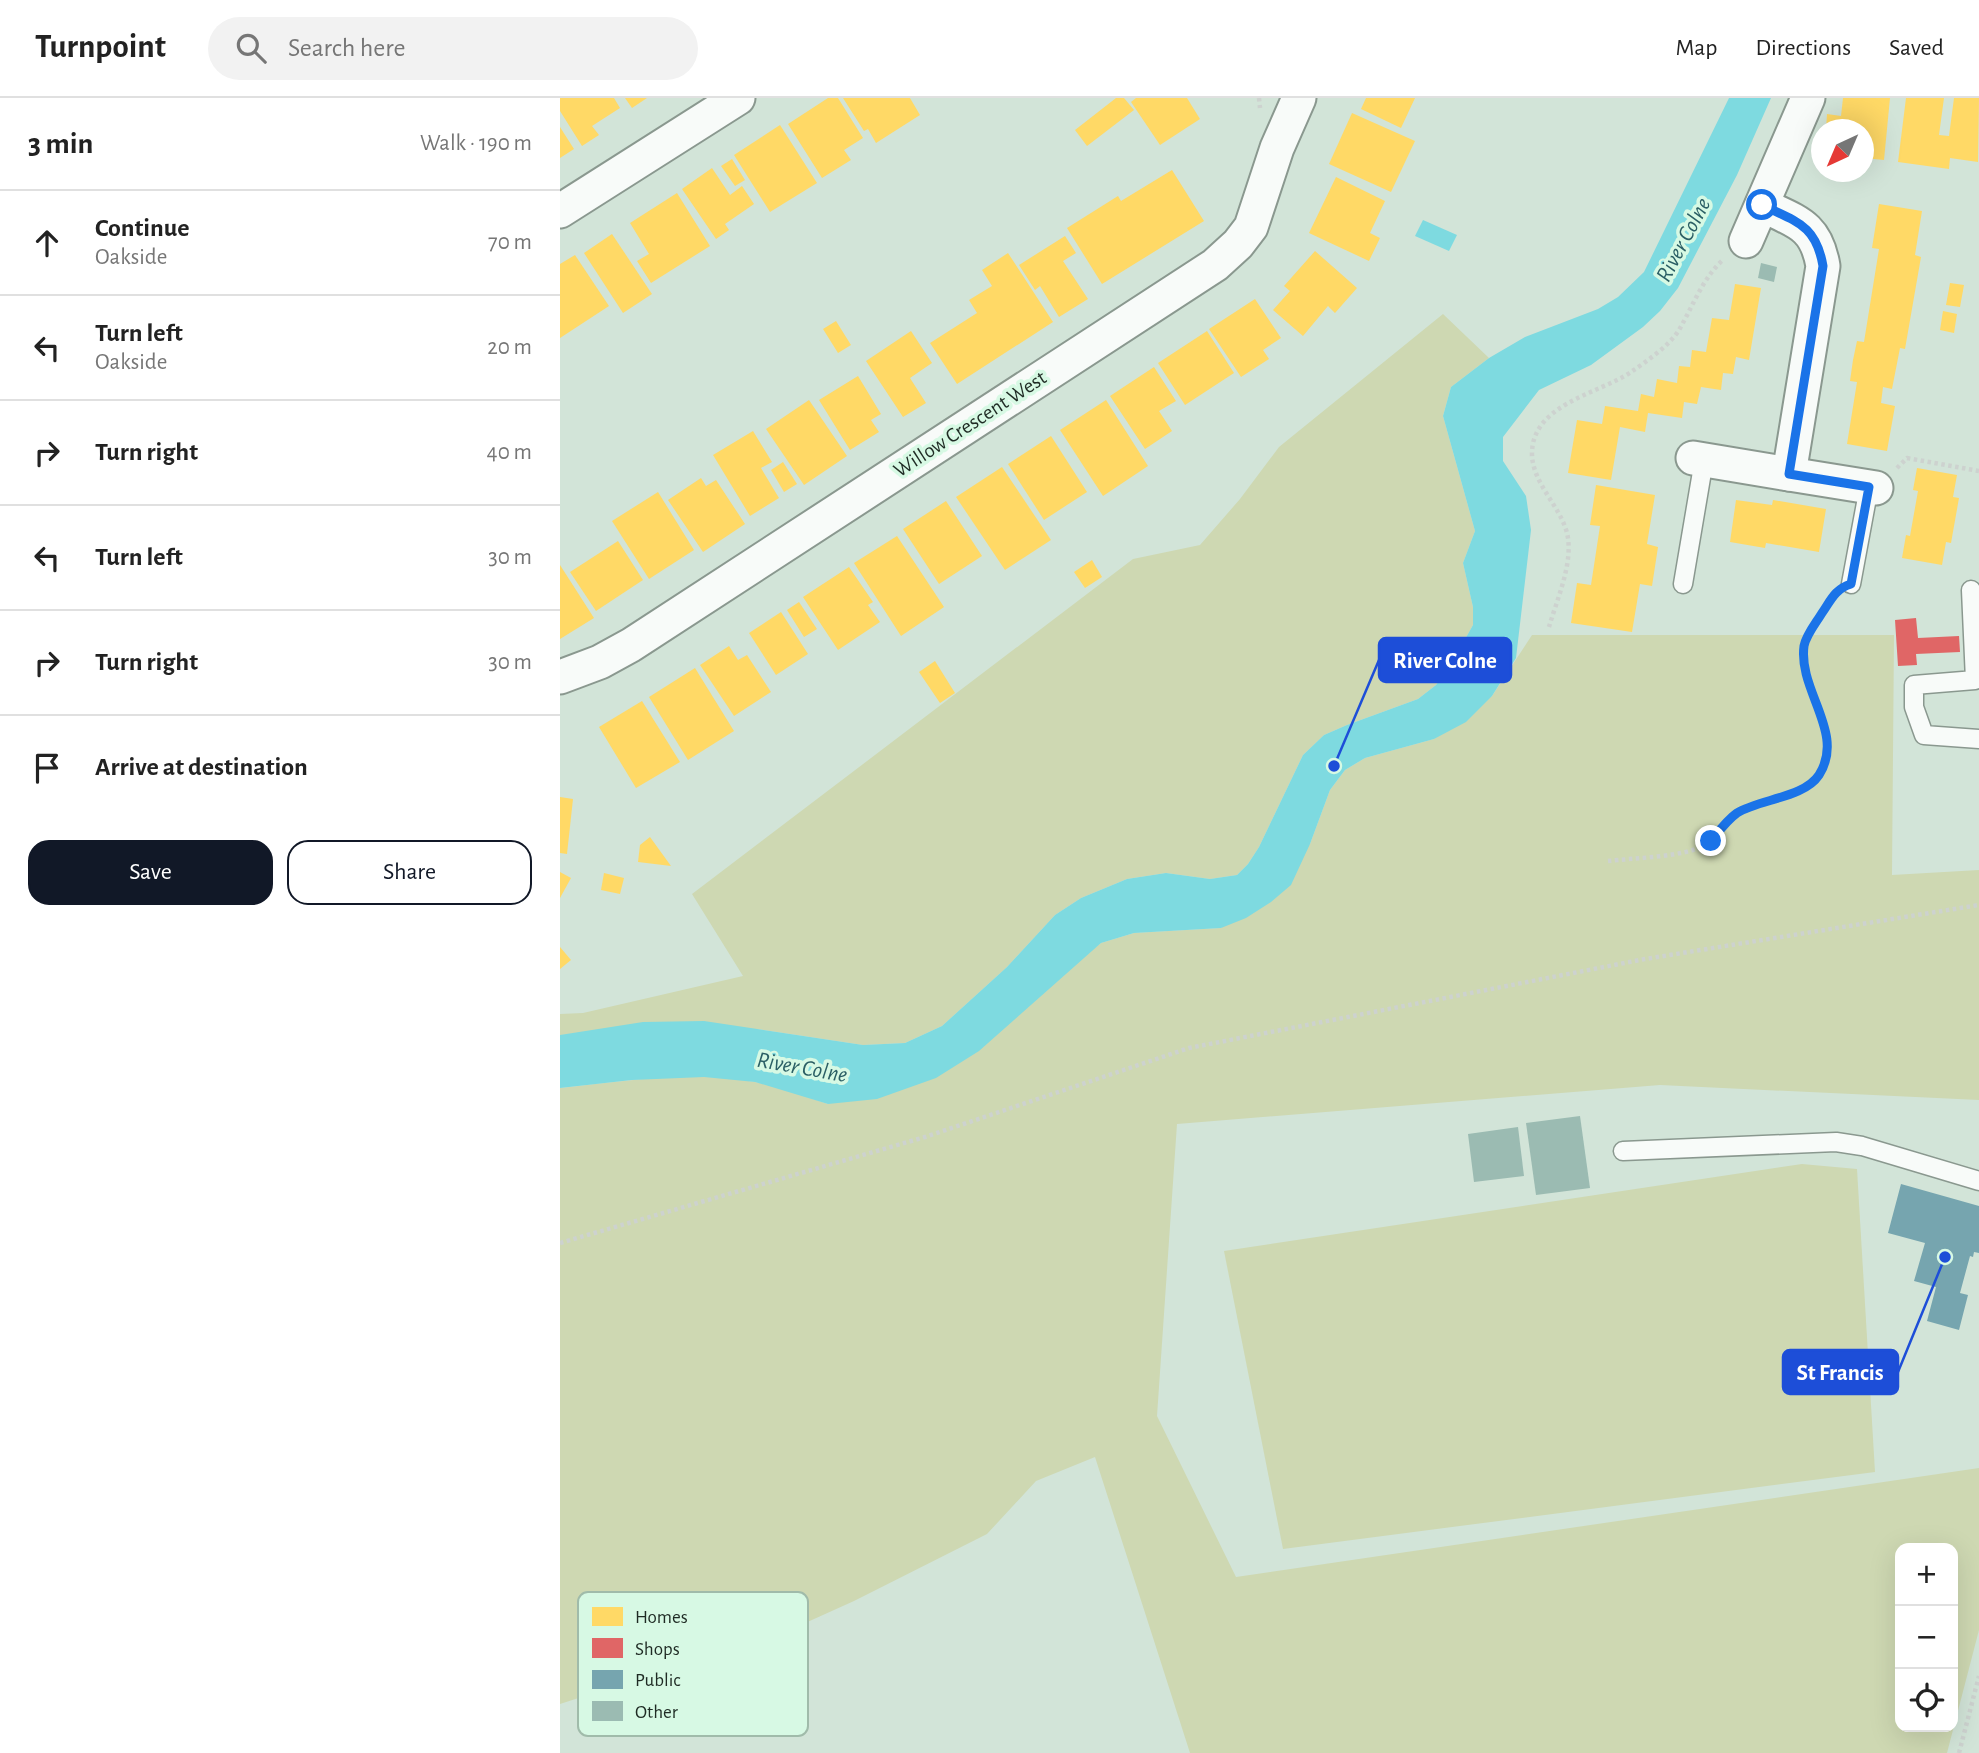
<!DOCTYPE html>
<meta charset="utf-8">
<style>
:root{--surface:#fff;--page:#f2f2f2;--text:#222;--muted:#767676;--line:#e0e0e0;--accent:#111827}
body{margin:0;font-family:"Alegreya Sans",sans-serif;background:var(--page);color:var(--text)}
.controls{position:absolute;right:21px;bottom:21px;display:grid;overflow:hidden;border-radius:14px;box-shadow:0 7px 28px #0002}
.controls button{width:63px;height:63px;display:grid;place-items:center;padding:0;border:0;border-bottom:2px solid var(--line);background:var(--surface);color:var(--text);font:35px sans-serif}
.compass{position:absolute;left:1251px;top:21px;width:63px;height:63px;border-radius:50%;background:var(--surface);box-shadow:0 7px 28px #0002;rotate:224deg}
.stop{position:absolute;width:21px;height:21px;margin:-16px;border:5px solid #1a73e8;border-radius:50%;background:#fff}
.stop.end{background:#1a73e8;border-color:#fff;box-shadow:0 2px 7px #0008}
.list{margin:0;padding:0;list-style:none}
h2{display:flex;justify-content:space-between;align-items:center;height:91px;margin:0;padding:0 28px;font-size:30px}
h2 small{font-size:23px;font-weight:400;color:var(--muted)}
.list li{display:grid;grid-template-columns:46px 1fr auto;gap:21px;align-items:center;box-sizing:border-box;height:105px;padding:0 28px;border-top:2px solid var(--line)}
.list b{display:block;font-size:26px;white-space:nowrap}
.list p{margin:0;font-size:23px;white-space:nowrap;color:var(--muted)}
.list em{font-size:23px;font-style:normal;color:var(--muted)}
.actions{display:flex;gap:14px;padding:21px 28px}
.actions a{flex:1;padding:16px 0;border:2px solid var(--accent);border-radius:21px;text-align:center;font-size:24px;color:var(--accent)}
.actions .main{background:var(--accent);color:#fff}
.icon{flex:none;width:38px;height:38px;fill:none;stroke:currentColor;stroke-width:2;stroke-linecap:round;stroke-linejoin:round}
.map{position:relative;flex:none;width:1419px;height:1655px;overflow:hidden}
header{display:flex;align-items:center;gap:42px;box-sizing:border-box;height:98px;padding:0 35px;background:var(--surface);border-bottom:2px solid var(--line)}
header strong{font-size:33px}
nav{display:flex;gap:38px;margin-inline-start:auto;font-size:24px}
.search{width:490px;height:63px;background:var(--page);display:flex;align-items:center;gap:18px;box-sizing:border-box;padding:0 24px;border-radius:38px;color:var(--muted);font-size:26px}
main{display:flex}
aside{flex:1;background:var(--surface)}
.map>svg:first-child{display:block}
.green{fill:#ced8b2;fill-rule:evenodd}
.water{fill:#7edae0}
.homes{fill:#ffd966}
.shops{fill:#e06666}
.public{fill:#76a5af}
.building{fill:#9bbbb2}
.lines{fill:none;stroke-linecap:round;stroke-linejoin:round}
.lane-casing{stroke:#8a988f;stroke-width:21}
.street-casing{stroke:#8a988f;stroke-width:37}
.path{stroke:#cdd2cf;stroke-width:4.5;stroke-dasharray:3.5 3.5;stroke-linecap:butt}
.lane{stroke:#f8fbf9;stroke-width:18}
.street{stroke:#f8fbf9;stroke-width:33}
.route{stroke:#1a73e8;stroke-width:9}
.labels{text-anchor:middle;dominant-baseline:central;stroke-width:7;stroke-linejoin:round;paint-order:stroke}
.street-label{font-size:21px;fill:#1f2b24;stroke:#d7f9e4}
.water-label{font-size:23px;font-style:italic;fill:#2b5f65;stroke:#d7f9e4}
.key{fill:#d7f9e4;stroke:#a0bbaa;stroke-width:2}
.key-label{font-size:19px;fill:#1f2b24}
.leader{fill:none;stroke:#1d4ed8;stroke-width:2.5}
.callout-dot{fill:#1d4ed8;stroke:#d7f9e4;stroke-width:2.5}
.callout{fill:#1d4ed8;stroke:#1d4ed8;stroke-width:2.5}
.callout-label{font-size:23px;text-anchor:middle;font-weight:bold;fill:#fff}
</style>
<header>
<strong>Turnpoint</strong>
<div class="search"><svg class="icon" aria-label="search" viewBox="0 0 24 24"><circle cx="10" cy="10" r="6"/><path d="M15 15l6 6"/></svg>Search here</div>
<nav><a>Map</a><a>Directions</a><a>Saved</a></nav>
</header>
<main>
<aside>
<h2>3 min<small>Walk · 190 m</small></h2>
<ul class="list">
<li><svg class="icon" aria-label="ahead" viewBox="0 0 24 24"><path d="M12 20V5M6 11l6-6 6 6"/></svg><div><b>Continue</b><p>Oakside</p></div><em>70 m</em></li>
<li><svg class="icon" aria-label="left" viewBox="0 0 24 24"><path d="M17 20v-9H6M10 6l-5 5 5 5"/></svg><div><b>Turn left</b><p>Oakside</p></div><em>20 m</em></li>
<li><svg class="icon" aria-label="right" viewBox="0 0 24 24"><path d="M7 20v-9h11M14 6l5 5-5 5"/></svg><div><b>Turn right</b></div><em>40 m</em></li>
<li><svg class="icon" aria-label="left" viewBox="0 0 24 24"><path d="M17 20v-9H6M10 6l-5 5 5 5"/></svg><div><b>Turn left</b></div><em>30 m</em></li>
<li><svg class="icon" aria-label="right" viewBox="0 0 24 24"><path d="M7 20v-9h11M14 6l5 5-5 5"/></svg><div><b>Turn right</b></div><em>30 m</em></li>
<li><svg class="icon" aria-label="arrive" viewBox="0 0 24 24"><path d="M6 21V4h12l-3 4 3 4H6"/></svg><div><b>Arrive at destination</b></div></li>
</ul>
<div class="actions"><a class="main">Save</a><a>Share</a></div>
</aside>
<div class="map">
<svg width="1419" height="1655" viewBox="0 0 1419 1655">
<rect width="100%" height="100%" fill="#d2e4d8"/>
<!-- green -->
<g class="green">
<polygon points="883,216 929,260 891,289 883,318 915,433 903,465 913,509 913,527 890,568 876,587 858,601 787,627 764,637 743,657 699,749 688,766 677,777 650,781 606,775 567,781 521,800 495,817 447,869 382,928 345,945 303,947 197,931 0,937 0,916 23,915 183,878 132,796 573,461 640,447 680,401 719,349"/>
<path d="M972,537h362l-2,240 87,-5v230l-319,-15 -483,39 -20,292 79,161 743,-109v162l-32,123h-757l-95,-296 -59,24 -49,53 -133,67 -100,45 -83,22 -111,36v-616c64,-7 132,-18 195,-6 25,5 49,14 73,22l257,-149 16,-12 33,-10 87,-5 89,-84 20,-54 15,-20 20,-12 69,-19 58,-43zM1340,1450h53v179h-53z"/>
<polygon points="1242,1066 1297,1071 1315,1374 723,1451 664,1153"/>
</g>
<!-- water -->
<g class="water">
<polygon points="1169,0 1211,0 1177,77 1118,190 1100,213 1083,229 1031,267 979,292 943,339 943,363 966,398 971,432 956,560 932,598 906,624 874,641 805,660 785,672 770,692 750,746 731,787 711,804 686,820 661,830 574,835 541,845 419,953 376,980 317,1001 268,1006 195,984 144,979 72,982 0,990 0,937 83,924 144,923 303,947 345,945 382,928 447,869 495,817 521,800 567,781 606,775 650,781 677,777 688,766 699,749 743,657 764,637 787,627 858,601 876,587 890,568 913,527 913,509 903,465 915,433 883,318 891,289 929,260 965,239 1038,211 1058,199 1084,174"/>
<polygon points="863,122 897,137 889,153 855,138"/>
</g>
<!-- homes -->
<g class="homes">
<polygon points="0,0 54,0 60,10 32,28 39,37 22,48 0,13"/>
<polygon points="65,0 87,0 72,10"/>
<polygon points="268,0 278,0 303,40 284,52 291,62 262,80 228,26"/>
<polygon points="283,0 350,0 360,17 316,45 308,31 304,33"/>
<polygon points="556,0 564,0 574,12 527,48 515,32"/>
<polygon points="576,0 627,0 640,21 600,47 571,4"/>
<polygon points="806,0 855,0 841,30 801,11"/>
<polygon points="1283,0 1330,0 1324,62 1304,60 1304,32 1266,32 1267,16 1281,18"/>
<polygon points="1346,0 1384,0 1379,37 1389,38 1394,0 1419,0 1418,64 1390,60 1389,71 1338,64"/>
<polygon points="792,15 855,43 831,94 769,66"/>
<polygon points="220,27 257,85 210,114 174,57"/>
<polygon points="0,29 14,51 0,60"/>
<polygon points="172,61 185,82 175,88 161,68"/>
<polygon points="152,70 170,97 182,88 194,106 165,126 169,132 156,141 122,91"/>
<polygon points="612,72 644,123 542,186 507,130 558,98 561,103"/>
<polygon points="776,79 825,103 810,135 820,140 809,163 749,135"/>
<polygon points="117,95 150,148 91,185 77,163 89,156 70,125"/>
<polygon points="1319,106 1362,113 1355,157 1361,159 1345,251 1340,250 1332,291 1323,289 1321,305 1335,308 1327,353 1287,346 1297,284 1290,283 1293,262 1297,243 1304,244 1319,151 1312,150"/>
<polygon points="52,136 92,196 63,215 24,155"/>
<polygon points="505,138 516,155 503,163 528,201 499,219 480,188 475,192 459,167"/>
<polygon points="755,153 797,190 775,215 768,208 743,238 713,212 730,193 724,188"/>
<polygon points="448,155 493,224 397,286 370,245 417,215 409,202 432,188 422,172"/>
<polygon points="15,157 49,208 0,240 0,166"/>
<polygon points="1390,185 1404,187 1400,209 1386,207"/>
<polygon points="1175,186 1201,190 1189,262 1176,259 1173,276 1163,275 1161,292 1141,289 1137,306 1124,304 1122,320 1088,315 1085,334 1060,329 1051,382 1008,375 1017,322 1042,326 1045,308 1078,313 1081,296 1094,299 1097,281 1117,285 1119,268 1130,269 1132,252 1146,254 1152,220 1169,222"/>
<polygon points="695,201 721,240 703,252 709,261 681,279 649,231"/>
<polygon points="1383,213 1397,216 1394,235 1380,232"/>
<polygon points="276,223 291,247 278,255 263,231"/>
<polygon points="351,233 372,265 350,280 366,305 343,319 306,263"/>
<polygon points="647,233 674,275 625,307 598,265"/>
<polygon points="594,269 616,303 599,313 612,333 585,351 550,298"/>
<polygon points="298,278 321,316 311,322 319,334 290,352 259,302"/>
<polygon points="249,302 287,358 244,387 206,331"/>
<polygon points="546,302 588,368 543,398 500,332"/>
<polygon points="193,333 212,364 201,370 219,400 190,418 153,357"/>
<polygon points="491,338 527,394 484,422 448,366"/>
<polygon points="223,364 237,386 224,394 211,372"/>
<polygon points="442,369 491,442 445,472 396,399"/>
<polygon points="1357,370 1397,377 1393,399 1399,400 1391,445 1386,444 1382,467 1342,460 1346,437 1350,438 1358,393 1353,392"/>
<polygon points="141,380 146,388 156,382 185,426 143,454 108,402"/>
<polygon points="1036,387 1095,397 1087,446 1098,449 1092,488 1080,486 1072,534 1011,525 1017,485 1031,487 1040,428 1030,427"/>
<polygon points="98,394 134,452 89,481 52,423"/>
<polygon points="1176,402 1212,407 1213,402 1266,411 1259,454 1206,445 1205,450 1170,444"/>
<polygon points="386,403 422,458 379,486 343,431"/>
<polygon points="337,438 384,509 341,538 294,465"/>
<polygon points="58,443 83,482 36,513 10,474"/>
<polygon points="532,462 542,479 525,490 514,474"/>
<polygon points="0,467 34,520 0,541"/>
<polygon points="289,469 313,504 308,507 320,524 278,552 243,499"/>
<polygon points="239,504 257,531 244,539 227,512"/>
<polygon points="221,514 248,556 216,577 189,535"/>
<polygon points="169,548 178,562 187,557 211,594 174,618 140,567"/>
<polygon points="375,563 395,595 380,605 359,574"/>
<polygon points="135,570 174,633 128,662 89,599"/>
<polygon points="82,603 120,664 76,690 39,629"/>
<polygon points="0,699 13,701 7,756 0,755"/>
<polygon points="90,739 111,768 78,764 80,747"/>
<polygon points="0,774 11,780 0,800"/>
<polygon points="44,775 64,780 60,796 41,792"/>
<polygon points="0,849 11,862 0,871"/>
</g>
<!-- shops -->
<polygon class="shops" points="1356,520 1358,540 1399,538 1400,554 1356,556 1357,567 1338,568 1335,522"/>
<!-- public -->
<polygon class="public" points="1341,1086 1419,1108 1419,1155 1414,1154 1413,1159 1410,1158 1400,1195 1408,1197 1399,1232 1367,1223 1376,1189 1354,1183 1365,1145 1328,1135"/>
<!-- building -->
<g class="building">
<polygon points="1201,165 1217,169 1214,184 1198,180"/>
<polygon points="1020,1018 1030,1090 976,1097 966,1025"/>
<polygon points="958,1029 964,1078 914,1084 908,1036"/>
</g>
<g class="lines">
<defs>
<g id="lane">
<polyline points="1123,486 1144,362"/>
<polyline points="1291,486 1309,389"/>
<polyline points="1411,492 1415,582 1354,587 1354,609 1364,637 1419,641"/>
<polyline points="1063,1053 1276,1044 1302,1048 1419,1083"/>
</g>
<g id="street">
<polyline points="0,113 178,0"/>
<polyline points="1186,143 1248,0"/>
<path d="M1133,360l96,16 34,-208c-7,-41 -26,-44 -61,-61"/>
<polyline points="1229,376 1316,390"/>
<polyline points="0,579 40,564 71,547 655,167 678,146 691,129 717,50 739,0"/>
</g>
</defs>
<!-- lane casing -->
<use href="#lane" class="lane-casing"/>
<!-- street casing -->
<use href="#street" class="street-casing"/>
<!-- path -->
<g class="path">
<polyline points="699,0 700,10"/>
<polyline points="1337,370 1347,360 1419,373"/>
<path d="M989,529c8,-28 25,-65 18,-94 -7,-27 -33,-48 -35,-77 -2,-52 67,-62 99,-84 16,-11 38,-26 48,-42 14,-24 24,-53 45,-71"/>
<path d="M1048,763c26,-3 74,-4 95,-15 14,-7 21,-24 35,-33 33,-22 90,-13 89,-69 0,-17 -9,-29 -14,-45 -5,-15 -11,-37 -9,-53 2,-14 22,-38 30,-50"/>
<polyline points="0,1145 365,1039 629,950 1085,861 1419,807"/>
<polyline points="1399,1655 1419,1578"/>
</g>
<!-- lane -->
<use href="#lane" class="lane"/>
<!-- street -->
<use href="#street" class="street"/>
</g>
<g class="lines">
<!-- route -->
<path class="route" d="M1151,743c8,-10 16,-21 26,-28 22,-14 67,-15 82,-38 27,-42 -21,-84 -15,-129 2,-11 12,-23 18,-33 9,-13 13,-24 29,-29l18,-97 -80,-13 34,-208c-7,-41 -26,-44 -61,-61"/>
</g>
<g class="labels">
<!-- street labels -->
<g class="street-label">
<text transform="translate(410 326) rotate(-33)">Willow Crescent West</text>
</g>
<!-- water labels -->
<g class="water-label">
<text transform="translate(1124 142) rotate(-62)">River Colne</text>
<text transform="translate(242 970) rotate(10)">River Colne</text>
</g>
</g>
<!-- legend -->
<rect x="18" y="1494" width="230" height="144" rx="10" class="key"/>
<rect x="32" y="1509" width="31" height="19" fill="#ffd966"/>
<rect x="32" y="1540" width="31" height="20" fill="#e06666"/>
<rect x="32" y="1572" width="31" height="19" fill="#76a5af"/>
<rect x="32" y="1603" width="31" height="20" fill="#9bbbb2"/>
<g class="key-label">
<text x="75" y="1525">Homes</text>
<text x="75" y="1557">Shops</text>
<text x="75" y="1588">Public</text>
<text x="75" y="1620">Other</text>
</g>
<!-- callouts -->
<path class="leader" d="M774 668L819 562M1385 1159L1338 1274"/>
<g class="callout-dot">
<circle cx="774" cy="668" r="7"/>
<circle cx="1385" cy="1159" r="7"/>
</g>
<g class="callout">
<rect x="819" y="540" width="132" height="44" rx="7"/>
<rect x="1223" y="1252" width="115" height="44" rx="7"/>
</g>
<g class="callout-label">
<text x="885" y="570">River Colne</text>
<text x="1280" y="1282">St Francis</text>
</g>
</svg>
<div class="controls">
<button>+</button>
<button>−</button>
<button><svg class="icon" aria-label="locate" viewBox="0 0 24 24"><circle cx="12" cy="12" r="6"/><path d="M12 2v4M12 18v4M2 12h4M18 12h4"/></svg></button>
</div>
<svg class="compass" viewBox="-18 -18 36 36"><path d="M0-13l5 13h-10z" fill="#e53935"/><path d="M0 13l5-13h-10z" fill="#767676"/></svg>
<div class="stop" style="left:1202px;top:107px"></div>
<div class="stop end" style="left:1151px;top:743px"></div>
</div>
</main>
